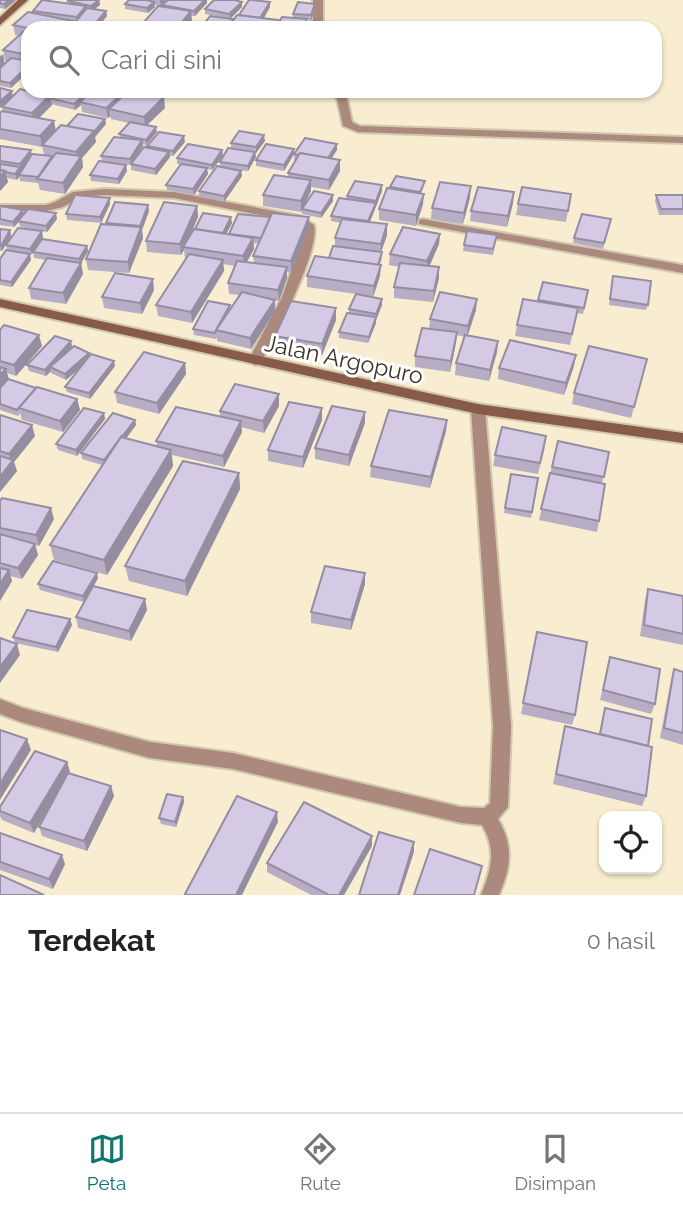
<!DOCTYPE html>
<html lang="id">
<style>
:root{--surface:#fff;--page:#f2f2f2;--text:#222;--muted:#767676;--line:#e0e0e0;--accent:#0f766e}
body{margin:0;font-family:Raleway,sans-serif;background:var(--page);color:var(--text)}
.controls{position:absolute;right:21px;bottom:21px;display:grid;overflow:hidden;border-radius:14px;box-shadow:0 2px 5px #0004}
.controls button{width:63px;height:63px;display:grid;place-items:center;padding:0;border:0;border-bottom:2px solid var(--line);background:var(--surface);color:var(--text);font:35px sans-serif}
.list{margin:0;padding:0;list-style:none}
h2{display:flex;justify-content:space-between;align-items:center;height:91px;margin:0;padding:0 28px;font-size:30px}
h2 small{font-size:23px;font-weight:400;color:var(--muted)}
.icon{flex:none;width:38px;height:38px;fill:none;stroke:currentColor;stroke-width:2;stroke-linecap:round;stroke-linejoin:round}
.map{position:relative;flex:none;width:683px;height:895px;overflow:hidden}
.search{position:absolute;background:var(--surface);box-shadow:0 2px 5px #0004;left:21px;right:21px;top:21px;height:77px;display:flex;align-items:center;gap:18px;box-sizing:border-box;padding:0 24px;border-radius:21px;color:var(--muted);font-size:26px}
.sheet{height:217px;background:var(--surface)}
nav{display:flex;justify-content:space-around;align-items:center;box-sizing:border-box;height:98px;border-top:2px solid var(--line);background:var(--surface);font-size:19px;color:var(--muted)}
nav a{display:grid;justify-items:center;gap:4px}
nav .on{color:var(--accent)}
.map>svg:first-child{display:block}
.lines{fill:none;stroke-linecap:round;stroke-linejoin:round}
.street-casing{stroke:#d2c8ae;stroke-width:4}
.secondary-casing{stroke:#d2c8ae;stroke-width:4}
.street{fill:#ab8a7d;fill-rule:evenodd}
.secondary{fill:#885a48;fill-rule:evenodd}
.wall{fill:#b7aec5;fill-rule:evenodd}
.shaded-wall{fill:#958da0}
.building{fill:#d5cae5;stroke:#958da0;stroke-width:2}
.labels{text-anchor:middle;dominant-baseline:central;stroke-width:6;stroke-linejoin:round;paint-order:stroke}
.street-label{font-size:23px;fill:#383328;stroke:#fff}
</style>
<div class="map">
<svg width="683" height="895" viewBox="0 0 683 895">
<rect width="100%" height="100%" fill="#f8edd0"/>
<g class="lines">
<defs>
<g id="street">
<rect x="313" y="0" width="10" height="28"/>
<polygon points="329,91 340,91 347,98 352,122 360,126 683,137 683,143 358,132 343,126 337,99"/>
<path d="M105,189l69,3 126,24 14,9c7,24 -40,114 -54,139l-5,1 -7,-4 34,-64 21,-60 1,-9 -8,-6 -122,-24 -69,-3 -25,2 -17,10 -17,4h-46v-6h46l9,-3 18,-10z"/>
<polygon points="423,219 683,265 683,273 419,224 419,220"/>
<path d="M478,404l7,5 26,317 -3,81 -10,12c16,27 13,48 1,76h-18c10,-25 16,-45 1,-70l-21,-2 -228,-54 -83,-11 -129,-36 -21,-8v-15l23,9 127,34 83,11 228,54 23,1 6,-5 3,-77 -22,-317z"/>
</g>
<g id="secondary">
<polygon points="18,0 28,0 0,25 0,17"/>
<polygon points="0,299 478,404 683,433 683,443 478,414 0,307"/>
</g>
</defs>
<!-- street casing -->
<use href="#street" class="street-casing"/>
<!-- secondary casing -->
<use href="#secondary" class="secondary-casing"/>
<!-- street -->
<use href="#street" class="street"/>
<!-- secondary -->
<use href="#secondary" class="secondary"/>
</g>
<!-- wall -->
<g class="wall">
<polygon points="0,0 16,0 5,9 0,8"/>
<polygon points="99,0 100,5 94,9 106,11 107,16 102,22 124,26 124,28 28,28 28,72 11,88 0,86 0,54 5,64 8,61 5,61 3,50 19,36 15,35 13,25 34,13 33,11 68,4 68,1"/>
<polygon points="129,0 166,0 161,6 154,5 155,7 148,13 125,9 125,4"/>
<polygon points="168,0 207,0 207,3 195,16 191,16 192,21 186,28 145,28 144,22 162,7 162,5"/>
<polygon points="242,2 242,7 230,19 233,19 239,15 270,7 264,18 278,28 227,18 205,14 205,9"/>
<polygon points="315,9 311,21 307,20 307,25 305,28 279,27 279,22 293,18 293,14"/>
<polygon points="0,88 13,96 20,89 165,108 147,125 157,132 146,145 142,144 133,161 147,148 147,146 185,142 173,156 169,156 170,157 156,175 131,170 131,165 102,161 101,156 120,137 119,134 129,123 111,119 110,116 108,118 82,112 81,105 75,110 51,104 52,105 39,118 56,130 67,126 105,119 106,124 95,137 96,142 82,158 83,167 65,194 40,190 38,183 20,181 19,176 17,180 7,178 8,182 0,191 0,146 32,155 44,155 42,146 42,147 0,139 0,113 3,111 2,107 10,99 0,107"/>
<polygon points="265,141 256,153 255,153 256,157 248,171 230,169 241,171 242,176 224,202 199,197 199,191 220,167 220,162 231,148 231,143"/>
<polygon points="294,149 294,154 284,171 256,166 256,160"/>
<polygon points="222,150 223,156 212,170 207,169 208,174 194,195 167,190 166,185 180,164 177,164 177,158"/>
<polygon points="337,150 331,158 340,171 329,190 311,187 311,191 304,206 333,201 321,218 302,214 302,210 301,212 263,206 263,195 288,177 288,173 296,160 294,160 294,154"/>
<polygon points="126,165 127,171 119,184 91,181 90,175"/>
<polygon points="390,187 424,187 421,193 423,204 416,226 379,220 379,209"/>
<polygon points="382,191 370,222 387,235 381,252 382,258 380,265 380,276 373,297 361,295 382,299 382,305 376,320 376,323 368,343 339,338 339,332 349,313 349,309 356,294 307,287 307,276 329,258 335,246 335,238 341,223 331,221 331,216 347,199 347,196"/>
<polygon points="571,194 566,222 516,215 518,204"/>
<polygon points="656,195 683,195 683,215 659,215 655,201"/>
<polygon points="470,197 463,224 431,219 432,208"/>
<polygon points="513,203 507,227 470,221 471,211"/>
<polygon points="110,204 101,223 67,220 66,214"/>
<polygon points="148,205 149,211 142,230 143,238 129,273 88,270 86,259 106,225 106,223"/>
<polygon points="0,206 24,215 57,219 47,232 20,227 19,222 14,227 0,225"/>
<path d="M197,206l1,11 -7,16 41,-10 -6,11h3l41,-17h39v11l-18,44h-4v6l-8,23 -5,-1 1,11 -24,38 -34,-8v-4l-1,2 -22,-4 -1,-6 37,-24 1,3 9,-13 -11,-1 -1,-11 7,-17 -12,-2 1,7 -32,52 -34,-7 -2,-11 30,-47h-1l-1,-8 -3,5 -34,-3 -1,-11zM254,243l5,1 -6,12 1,7 -7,-1 7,-13z"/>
<polygon points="611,219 603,249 573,243 574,238"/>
<polygon points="0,229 10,230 11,236 6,245 43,237 42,239 87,246 88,251 81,263 83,274 66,304 31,299 29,288 46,260 34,258 33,252 32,254 25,253 31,260 12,287 0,285 0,259 7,250 6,245 2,251 0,251"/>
<polygon points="497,235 493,255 463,251 464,245"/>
<polygon points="439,244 429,266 439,267 439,278 433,302 394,298 394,287 399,267 389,265 390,254"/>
<polygon points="613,276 648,305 646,310 609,305"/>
<polygon points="543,282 588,290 583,314 577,313 570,345 515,336 517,325 538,302"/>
<polygon points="154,290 142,314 104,308 102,297"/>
<polygon points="336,308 336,320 322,355 276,347 275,336"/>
<polygon points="476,310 468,335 498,341 497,352 489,381 455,375 456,363 465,337 457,335 450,372 415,367 415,356 429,329 430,319"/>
<polygon points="0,330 42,346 16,376 7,373 9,379 36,388 77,399 80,410 63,432 22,420 20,413 18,416 0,410"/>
<polygon points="71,341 72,347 67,352 89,353 90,356 115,366 90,399 67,392 65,387 82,366 66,380 51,373 51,371 46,376 29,371 27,365"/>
<polygon points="647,359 631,418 572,404 574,393"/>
<polygon points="185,363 186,374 159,414 117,403 115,392"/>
<polygon points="574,366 564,395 498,379 499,368"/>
<polygon points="279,394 279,406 264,433 241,427 242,432 224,467 172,455 173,466 107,575 54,560 50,545 102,465 82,459 81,453 135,420 136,425 126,439 157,447 156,441 220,416 220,411"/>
<polygon points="0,415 35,436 14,462 17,471 0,492"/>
<polygon points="105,419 77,456 58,450 56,444"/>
<polygon points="322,420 303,468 268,461 268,450"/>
<polygon points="447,420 446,431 430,488 370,477 371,466"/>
<polygon points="365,423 349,466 315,459 315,448"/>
<polygon points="558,441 609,452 602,483 599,521 597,532 539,520"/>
<polygon points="545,447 538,474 493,466 495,455"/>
<polygon points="239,473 240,489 187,596 129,581 125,566"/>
<polygon points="511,474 538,478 531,518 504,513"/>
<polygon points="0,501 54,519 39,546 35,545 38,555 22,579 10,576 12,581 0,601"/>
<polygon points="365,573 365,584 351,630 311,623 311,612"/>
<polygon points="98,578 94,586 145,599 147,610 131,641 78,628 76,617 84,602 40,590 38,584"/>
<polygon points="648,589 683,596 683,645 640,636 645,600"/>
<polygon points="70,619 72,625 58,652 15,643 13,637"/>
<polygon points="537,632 575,715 572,725 521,714"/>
<polygon points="610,657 655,704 651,714 600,700"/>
<polygon points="674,669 683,672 683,745 660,738 671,680"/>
<polygon points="605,708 648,746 646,796 642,806 553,784 565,726 599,734"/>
<polygon points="67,762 70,772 69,773 114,796 87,851 42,836 39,827 52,801 34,833 2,820 0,816 0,807"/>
<polygon points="183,797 184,802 176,827 161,824 159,818"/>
<polygon points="0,833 65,864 53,889 0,870"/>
<polygon points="372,846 344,895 311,895 267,872 267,863"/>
</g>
<!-- shaded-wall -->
<g class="shaded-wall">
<polygon points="9,0 16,0 5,9 4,4"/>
<polygon points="99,0 100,5 92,11 91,6"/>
<polygon points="161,0 166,0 161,6 160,1"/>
<polygon points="205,0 207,0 207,3 195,16 194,11"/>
<polygon points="154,2 155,7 148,13 147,8"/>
<polygon points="242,2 242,7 230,19 229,14"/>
<polygon points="270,2 270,7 261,23 260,18"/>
<polygon points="315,4 315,9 311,21 311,15"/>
<polygon points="86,6 87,11 78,23 77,17"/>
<polygon points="106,11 107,16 97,28 94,25"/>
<polygon points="191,11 192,21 186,28 178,28"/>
<polygon points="278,20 278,28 273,28"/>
<polygon points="78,22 79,28 70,28"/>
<polygon points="3,54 5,65 0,69 0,57"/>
<polygon points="28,66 28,72 11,88 10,83"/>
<polygon points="12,91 13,97 0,107 0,101"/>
<polygon points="52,91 59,91 50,98 52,105 34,123 32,113"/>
<polygon points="89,91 96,91 80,102 81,105 75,110 74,104"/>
<polygon points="125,91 130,91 109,109 110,116 108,118 106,108"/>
<polygon points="164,97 165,108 145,127 144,117"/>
<polygon points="105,119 106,124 95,137 96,142 82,158 83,167 65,194 63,183 78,161 76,152"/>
<polygon points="54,121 56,131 42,147 40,136"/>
<polygon points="156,127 157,132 146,145 146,140"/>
<polygon points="264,135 265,141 256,153 256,147"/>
<polygon points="184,136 185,142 173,156 173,151"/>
<polygon points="142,140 143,146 131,165 130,159"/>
<polygon points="337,144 337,150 327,166 327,160"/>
<polygon points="294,149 294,154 284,171 284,165"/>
<polygon points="31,150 32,156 21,170 22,173 17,180 15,174 20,167 20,164"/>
<polygon points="222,150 223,156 212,170 212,165"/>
<polygon points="169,152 170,157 156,175 155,169"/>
<polygon points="255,152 256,157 248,171 248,166"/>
<polygon points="340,160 340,171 329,190 329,180"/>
<polygon points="126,165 127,171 119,184 118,179"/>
<polygon points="207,168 208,174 194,195 193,189"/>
<polygon points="5,171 8,182 0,191 0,177"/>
<polygon points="241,171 242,176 224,202 224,196"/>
<polygon points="311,180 311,191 301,212 301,201"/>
<polygon points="382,185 382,191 368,227 368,221"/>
<polygon points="471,186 470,197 463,224 464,213"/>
<polygon points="514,192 513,203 507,227 508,216"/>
<polygon points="424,194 423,204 416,226 416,215"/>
<polygon points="333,195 333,201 321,218 321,213"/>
<polygon points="110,198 110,204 101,223 100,217"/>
<polygon points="148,205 149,211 142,230 143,238 129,273 128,262"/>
<polygon points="197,206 198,217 185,247 183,247 184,250 181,255 180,244"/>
<polygon points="23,210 24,216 14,227 13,222"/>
<polygon points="56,213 57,219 47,232 46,226"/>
<polygon points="231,217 232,223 223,240 222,234"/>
<polygon points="309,217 309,228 291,272 291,261"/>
<polygon points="387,224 387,235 380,255 381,244"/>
<polygon points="10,230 11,236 2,251 1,246"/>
<polygon points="42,231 43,237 32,254 30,249"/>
<polygon points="440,234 439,244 427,272 427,261"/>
<polygon points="253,238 254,249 244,267 243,256"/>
<polygon points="87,246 88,251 80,265 79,259"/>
<polygon points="30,254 31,260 12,287 11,282"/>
<polygon points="223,260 224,271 192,323 191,312"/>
<polygon points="81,263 83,274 66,304 63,293"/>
<polygon points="381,265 380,276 373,297 374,286"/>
<polygon points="287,267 287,278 279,301 278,290"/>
<polygon points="439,267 439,278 433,302 434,291"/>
<polygon points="153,279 154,290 142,314 140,303"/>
<polygon points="382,299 382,305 376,320 376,323 368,343 369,337 376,318 376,314"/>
<polygon points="477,299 476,310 467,337 468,326"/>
<polygon points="275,300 275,311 251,349 250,338"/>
<polygon points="336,308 336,320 322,355 322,344"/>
<polygon points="457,332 456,343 450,372 451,361"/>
<polygon points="39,335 42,346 16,376 14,365"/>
<polygon points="71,341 72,347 53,369 50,367 51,371 46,376 45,370"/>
<polygon points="498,341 497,352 489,381 490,370"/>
<polygon points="89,353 90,359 66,380 65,374"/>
<polygon points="576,355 574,366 564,395 566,383"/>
<polygon points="114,361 115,366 90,399 89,393"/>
<polygon points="185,363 186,374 159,414 157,403"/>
<polygon points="6,369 9,380 0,390 0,375"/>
<polygon points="279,394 279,406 264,433 263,421"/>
<polygon points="77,399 80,410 63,432 60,421"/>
<polygon points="322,408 322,420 303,468 303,457"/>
<polygon points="365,412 365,423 349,466 349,455"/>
<polygon points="104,413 105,419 77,456 76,450"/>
<polygon points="135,420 136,425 105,466 104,460"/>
<polygon points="447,420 446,431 430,488 431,477"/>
<polygon points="241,421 242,432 224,467 223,456"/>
<polygon points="32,425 35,436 14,462 17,471 0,492 0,477 11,463 9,454"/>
<polygon points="171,450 173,466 107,575 104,560"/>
<polygon points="239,473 240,489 187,596 185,581"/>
<polygon points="51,508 54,519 39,546 36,535"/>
<polygon points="35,544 38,555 22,579 18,568"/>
<polygon points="9,570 12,581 0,601 0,584"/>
<polygon points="97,573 98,578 84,602 83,596"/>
<polygon points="365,573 365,584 351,630 351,620"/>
<polygon points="145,599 147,610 131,641 129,631"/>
<polygon points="70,619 72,625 58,652 56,647"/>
<polygon points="17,644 20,655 0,683 0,667"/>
<polygon points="27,739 31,750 0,800 0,784"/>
<polygon points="67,762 70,772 34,833 30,823"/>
<polygon points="111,786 114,796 87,851 84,841"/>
<polygon points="183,797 184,802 176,827 175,822"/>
<polygon points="277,812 278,822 242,895 236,895"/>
<polygon points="372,836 372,846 344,895 339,895"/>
<polygon points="414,842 414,852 400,895 398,895"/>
<polygon points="62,855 65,864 53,889 49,879"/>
</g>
<!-- building -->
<g class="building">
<polygon points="0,0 9,0 4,4 0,3"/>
<polygon points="42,0 86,6 77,17 33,11"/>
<polygon points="69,0 99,0 91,6 68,1"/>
<polygon points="129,0 146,0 154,2 147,8 125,4"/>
<polygon points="168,0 205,0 194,11 162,5"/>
<polygon points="214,0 235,0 242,2 229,14 205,9"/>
<polygon points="249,0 252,0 270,2 260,18 239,15"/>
<polygon points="298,2 315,4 311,15 293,14"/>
<polygon points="158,6 191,11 178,27 144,22"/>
<polygon points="87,8 106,11 94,25 78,23 76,21"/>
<polygon points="28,12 78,22 70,28 28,28 13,25"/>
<polygon points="237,15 278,20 273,28 228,28"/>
<polygon points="210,16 233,19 226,28 201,28"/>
<polygon points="282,17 307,19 304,25 279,22"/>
<polygon points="99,21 124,26 122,28 92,28"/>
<polygon points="24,31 28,32 28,55 3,50"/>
<polygon points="11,58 28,61 28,66 10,83 0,81 0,68"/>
<polygon points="0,88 12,91 0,101"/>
<polygon points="20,89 28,91 50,95 32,113 2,107"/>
<polygon points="29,91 52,91 48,95"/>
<polygon points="57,91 89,91 74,104 49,98"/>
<polygon points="92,91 125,91 106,108 80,102"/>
<polygon points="128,91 138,91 164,97 144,117 109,109"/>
<polygon points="2,111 54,121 40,136 0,129 0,113"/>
<polygon points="78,114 105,119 94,132 67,126"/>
<polygon points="130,122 156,127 146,140 119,134"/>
<polygon points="61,125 94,131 76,152 42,145"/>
<polygon points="239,131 264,135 256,147 231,143"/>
<polygon points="159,132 184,136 173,151 147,146"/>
<polygon points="114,137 142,140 130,159 101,156"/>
<polygon points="305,138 337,144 328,158 300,153 299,155 294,154"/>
<polygon points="188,144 222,150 212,165 177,158"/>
<polygon points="266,144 294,149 284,165 256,160"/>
<polygon points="0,146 31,150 20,164 0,161"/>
<polygon points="144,147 169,152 155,169 131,164"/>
<polygon points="228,148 255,152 248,166 220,162"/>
<polygon points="56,153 81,156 63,183 37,179"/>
<polygon points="300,153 340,160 329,180 288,173"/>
<polygon points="32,154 52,156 38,177 19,175"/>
<polygon points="99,161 126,165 118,179 90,175"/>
<polygon points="0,164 20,167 15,174 5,172 5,171 0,170"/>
<polygon points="181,164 207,168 193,189 166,185"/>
<polygon points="217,166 241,171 224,196 199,191"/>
<polygon points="0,170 5,171 0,177"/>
<polygon points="274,175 311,180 301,201 263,195"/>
<polygon points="396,176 425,181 420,192 390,187"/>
<polygon points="355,181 382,185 376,201 347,196"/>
<polygon points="440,182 471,186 464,213 432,208"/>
<polygon points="478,187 514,192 508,216 471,211"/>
<polygon points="522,187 571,194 568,211 518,204"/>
<polygon points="387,188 424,194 416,215 379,209"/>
<polygon points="314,191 333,195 321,213 302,209"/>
<polygon points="75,195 110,198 100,217 66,214"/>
<polygon points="656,195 683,195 683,209 661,209"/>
<polygon points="339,198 376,203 368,221 331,216"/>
<polygon points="115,202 148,205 140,226 106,223"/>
<polygon points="164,202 197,206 180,244 146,241"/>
<polygon points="0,206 23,210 13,222 0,219"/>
<polygon points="28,209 56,213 46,226 18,221"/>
<polygon points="203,213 231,217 223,233 195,229"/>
<polygon points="272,213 309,217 291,261 253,256"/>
<polygon points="238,214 270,217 261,238 229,234"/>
<polygon points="582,214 611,219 604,243 574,238"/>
<polygon points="342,219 387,224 381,244 335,238"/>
<polygon points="101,224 141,227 128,262 86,259"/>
<polygon points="403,227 440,234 427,261 390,254"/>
<polygon points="18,228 42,231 30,249 6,245"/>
<polygon points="0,229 10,230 1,246 0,245"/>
<polygon points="194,229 253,238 243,256 183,247"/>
<polygon points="467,231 497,235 493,249 464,245"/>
<polygon points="42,239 87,246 79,259 33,252"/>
<polygon points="333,246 382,252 378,265 329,258"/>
<polygon points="6,250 30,254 11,282 0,280 0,259"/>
<polygon points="189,254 223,260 191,312 156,305"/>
<polygon points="315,256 381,265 374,286 307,276"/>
<polygon points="47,258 81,263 63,293 29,288"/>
<polygon points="237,261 287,267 278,290 228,283"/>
<polygon points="400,263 439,267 434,291 394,287"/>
<polygon points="115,273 153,279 140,303 102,297"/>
<polygon points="613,276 651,281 648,305 610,299"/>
<polygon points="543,282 588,290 584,308 538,300"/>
<polygon points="242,292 275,300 250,338 216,330"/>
<polygon points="440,292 477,299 468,326 430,319"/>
<polygon points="356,294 382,299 376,314 349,309"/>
<polygon points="523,299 578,308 572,334 517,325"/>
<polygon points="208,301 230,305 216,330 215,333 193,329"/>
<polygon points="291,301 336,308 322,344 275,336"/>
<polygon points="347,313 376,317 369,337 339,332"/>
<polygon points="4,325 39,335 14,365 0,361 0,330"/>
<polygon points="422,328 457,332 451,361 415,356"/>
<polygon points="465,335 498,341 490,370 456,363"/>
<polygon points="55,336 71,341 45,370 27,365"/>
<polygon points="510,340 576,355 566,383 499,368"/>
<polygon points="74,346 89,353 65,374 50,367"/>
<polygon points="589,346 647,359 634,407 574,393"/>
<polygon points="144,352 185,363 157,403 115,392"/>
<polygon points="91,354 114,361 89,393 65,387"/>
<polygon points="0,367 6,369 0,375"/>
<polygon points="8,379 36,388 17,410 0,404 0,388"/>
<polygon points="235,384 279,394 263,421 220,411"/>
<polygon points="37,387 77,399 60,421 19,408"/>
<polygon points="289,402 322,408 303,457 268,450"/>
<polygon points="332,406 365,412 349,455 315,448"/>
<polygon points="176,407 241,421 223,456 156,441"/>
<polygon points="84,408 104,413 76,450 56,444"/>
<polygon points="389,410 447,420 431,477 371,466"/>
<polygon points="113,413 135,420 121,438 121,437 104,460 81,453"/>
<polygon points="0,415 32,425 9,454 0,451"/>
<polygon points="502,427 546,436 540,463 495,455"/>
<polygon points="121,437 171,450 104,560 50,545"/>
<polygon points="558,441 609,452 604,477 552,467"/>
<polygon points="0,456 13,460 0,477"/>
<polygon points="183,461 239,473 185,581 125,566"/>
<polygon points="550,473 605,484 599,521 541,509"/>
<polygon points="511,474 538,478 532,512 505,508"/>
<polygon points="2,498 51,508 36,535 0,528 0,501"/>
<polygon points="0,534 35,544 18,568 0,563"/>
<polygon points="53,561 97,573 83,596 38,584"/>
<polygon points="325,566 365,573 351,620 311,612"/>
<polygon points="0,568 9,570 0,584"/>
<polygon points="93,586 145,599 129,631 76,617"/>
<polygon points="648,589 683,596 683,634 644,625"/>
<polygon points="27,610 70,619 56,647 13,637"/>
<polygon points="537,632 587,642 575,715 523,703"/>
<polygon points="0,638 17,644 0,667"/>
<polygon points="610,657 660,669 655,704 603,690"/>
<polygon points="674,669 683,672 683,733 664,728"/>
<polygon points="605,708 652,719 648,746 600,734"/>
<polygon points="565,726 652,747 646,796 556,774"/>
<polygon points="0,730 27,739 0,784"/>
<polygon points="35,751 67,762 30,823 0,811 0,807"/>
<polygon points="68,773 111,786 84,841 39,827"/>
<polygon points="167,794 183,797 175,822 159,818"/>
<polygon points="237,796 277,812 236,895 188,895 185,894"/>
<polygon points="304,802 372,836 339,895 329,895 267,863"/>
<polygon points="379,832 414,842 398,895 359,895"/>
<polygon points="0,833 62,855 49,879 0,862"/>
<polygon points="430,849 482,866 474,895 414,895"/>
<polygon points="0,875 44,895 0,895"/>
</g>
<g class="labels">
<!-- street labels -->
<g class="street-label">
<text transform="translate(344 359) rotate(12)">Jalan Argopuro</text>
</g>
</g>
</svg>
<div class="controls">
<button><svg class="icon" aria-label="locate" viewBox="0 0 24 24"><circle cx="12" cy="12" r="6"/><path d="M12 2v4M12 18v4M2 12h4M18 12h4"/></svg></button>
</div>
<div class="search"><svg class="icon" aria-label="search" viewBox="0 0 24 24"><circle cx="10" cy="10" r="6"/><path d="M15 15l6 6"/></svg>Cari di sini</div>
</div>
<section class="sheet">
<h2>Terdekat<small>0 hasil</small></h2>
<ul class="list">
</ul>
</section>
<nav>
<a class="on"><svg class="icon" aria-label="map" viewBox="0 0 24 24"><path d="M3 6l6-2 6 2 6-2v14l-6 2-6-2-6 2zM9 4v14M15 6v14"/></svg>Peta</a>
<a><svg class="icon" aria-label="directions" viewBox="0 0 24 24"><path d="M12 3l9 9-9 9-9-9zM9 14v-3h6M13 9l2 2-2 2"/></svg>Rute</a>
<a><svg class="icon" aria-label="saved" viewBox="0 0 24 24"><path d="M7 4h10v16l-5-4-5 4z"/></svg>Disimpan</a>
</nav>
